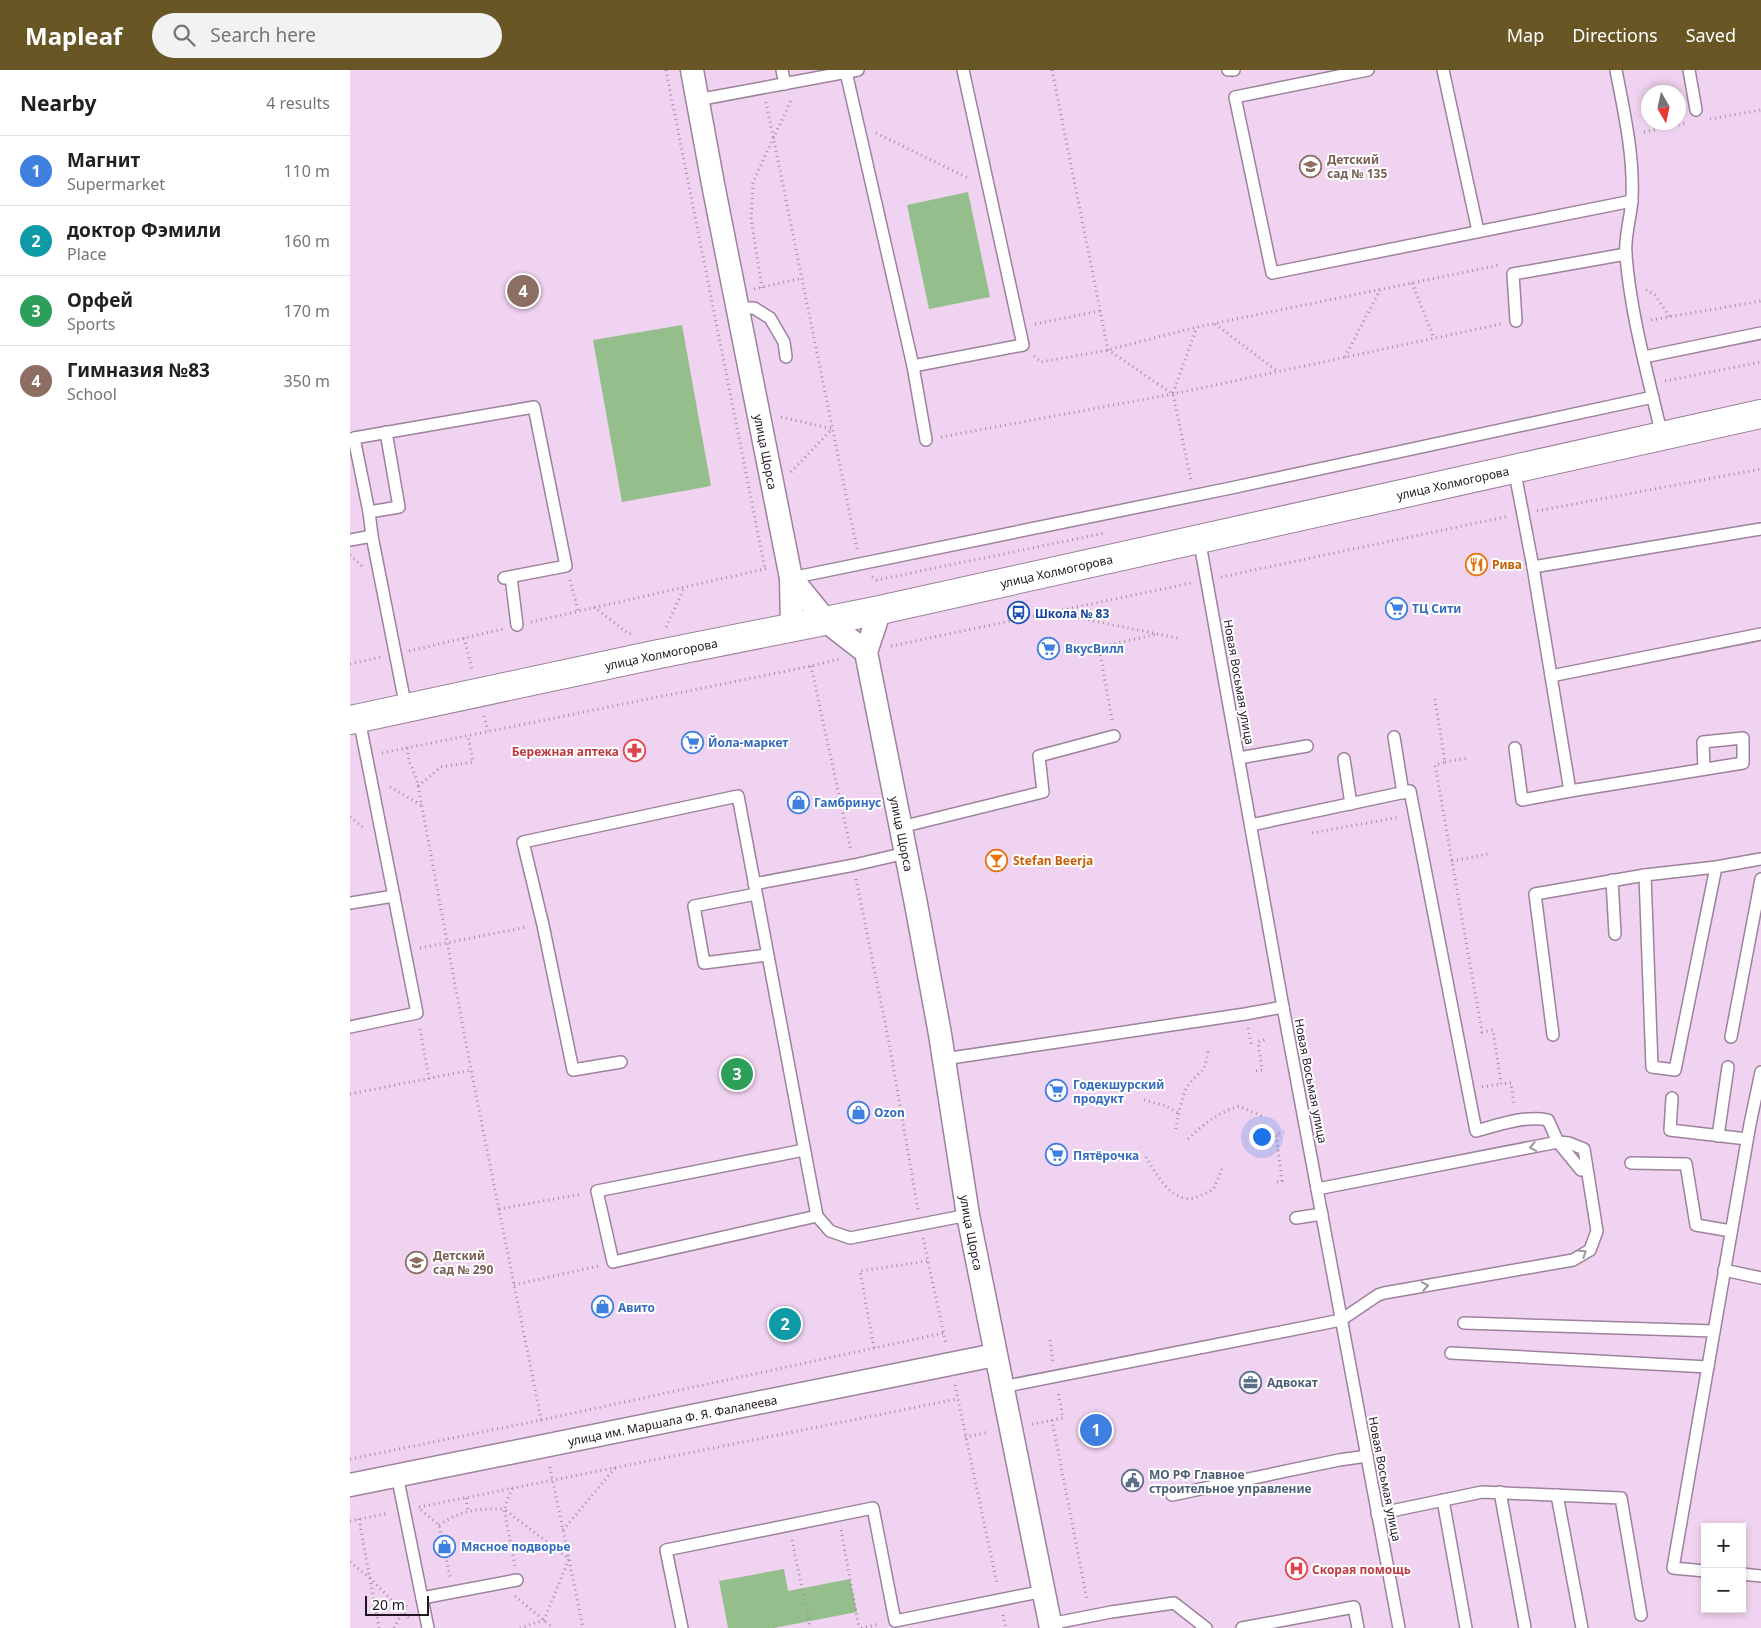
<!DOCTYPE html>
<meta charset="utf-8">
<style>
:root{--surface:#fff;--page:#f2f2f2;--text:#202124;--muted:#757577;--line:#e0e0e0;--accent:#685624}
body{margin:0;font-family:"Noto Sans",sans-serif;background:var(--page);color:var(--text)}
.controls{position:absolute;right:15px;bottom:15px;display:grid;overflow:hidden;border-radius:0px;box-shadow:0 2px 8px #0003}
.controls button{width:45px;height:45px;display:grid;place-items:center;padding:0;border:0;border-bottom:1px solid var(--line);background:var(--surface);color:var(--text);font:25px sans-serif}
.compass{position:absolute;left:1291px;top:15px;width:45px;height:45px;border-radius:50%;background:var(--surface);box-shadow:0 2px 8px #0003;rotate:171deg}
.scale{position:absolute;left:15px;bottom:12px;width:64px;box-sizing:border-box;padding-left:5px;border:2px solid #211721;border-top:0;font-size:14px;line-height:18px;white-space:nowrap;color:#211721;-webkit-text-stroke:4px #fff;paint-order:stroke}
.you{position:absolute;left:911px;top:1066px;width:18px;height:18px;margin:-12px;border:4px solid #fff;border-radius:50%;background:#1a73e8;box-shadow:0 0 0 8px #1a73e833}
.badge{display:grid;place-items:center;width:32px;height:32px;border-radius:50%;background:var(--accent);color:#fff;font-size:16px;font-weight:700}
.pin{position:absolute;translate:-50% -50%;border:2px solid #fff;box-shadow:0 1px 5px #0006}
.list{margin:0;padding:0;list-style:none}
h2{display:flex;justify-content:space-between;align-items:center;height:65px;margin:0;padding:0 20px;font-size:21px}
h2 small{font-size:16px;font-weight:400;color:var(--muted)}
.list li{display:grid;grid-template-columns:32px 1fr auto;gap:15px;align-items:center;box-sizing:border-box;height:70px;padding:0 20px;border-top:1px solid var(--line)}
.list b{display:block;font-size:19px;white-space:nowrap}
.list p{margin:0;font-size:16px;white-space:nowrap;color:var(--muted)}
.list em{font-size:16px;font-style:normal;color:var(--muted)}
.icon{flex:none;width:28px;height:28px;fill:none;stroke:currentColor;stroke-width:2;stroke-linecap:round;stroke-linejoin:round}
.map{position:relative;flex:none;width:1411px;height:1558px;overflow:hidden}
header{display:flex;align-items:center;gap:30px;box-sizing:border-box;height:70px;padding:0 25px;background:var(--accent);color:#fff}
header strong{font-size:24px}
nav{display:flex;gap:28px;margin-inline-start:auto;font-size:18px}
.search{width:350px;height:45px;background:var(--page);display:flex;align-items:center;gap:12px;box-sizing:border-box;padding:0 18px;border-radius:28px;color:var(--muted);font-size:19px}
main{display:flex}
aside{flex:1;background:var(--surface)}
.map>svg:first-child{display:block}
.green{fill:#94bf8d}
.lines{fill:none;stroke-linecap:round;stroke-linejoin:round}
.lane-casing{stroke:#9c829c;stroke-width:14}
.street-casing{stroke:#9c829c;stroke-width:25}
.secondary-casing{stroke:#9c829c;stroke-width:30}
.path{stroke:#a48ea4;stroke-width:3;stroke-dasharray:1 4;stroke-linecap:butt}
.lane{stroke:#fff;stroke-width:11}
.street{stroke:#fff;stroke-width:22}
.secondary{stroke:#fff;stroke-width:28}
.oneway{stroke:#9b979b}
.labels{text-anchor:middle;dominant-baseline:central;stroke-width:4;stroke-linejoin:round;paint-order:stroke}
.education-label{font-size:12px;font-weight:bold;fill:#785e54;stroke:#fff;text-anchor:start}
.street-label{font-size:12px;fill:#211721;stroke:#fff}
.food-label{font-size:12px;font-weight:bold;fill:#c56008;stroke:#fff;text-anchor:start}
.shop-label{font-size:12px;font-weight:bold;fill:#366cbe;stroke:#fff;text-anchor:start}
.transit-label{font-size:12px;font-weight:bold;fill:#164399;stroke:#fff;text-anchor:start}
.health-label{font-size:12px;font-weight:bold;fill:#be3a42;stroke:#fff;text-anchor:end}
.service-label{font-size:12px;font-weight:bold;fill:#4e5e75;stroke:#fff;text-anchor:start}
</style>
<header>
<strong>Mapleaf</strong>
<div class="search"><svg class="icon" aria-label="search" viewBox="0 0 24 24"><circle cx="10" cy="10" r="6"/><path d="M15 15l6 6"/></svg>Search here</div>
<nav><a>Map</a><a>Directions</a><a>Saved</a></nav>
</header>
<main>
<aside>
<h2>Nearby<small>4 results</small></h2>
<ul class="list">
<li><span class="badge" style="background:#3f7fe0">1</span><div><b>Магнит</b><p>Supermarket</p></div><em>110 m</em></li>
<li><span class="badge" style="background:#0f9aa8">2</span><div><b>доктор Фэмили</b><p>Place</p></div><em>160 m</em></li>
<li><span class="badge" style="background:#2e9e5b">3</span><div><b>Орфей</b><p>Sports</p></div><em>170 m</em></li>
<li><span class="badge" style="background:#8d6e63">4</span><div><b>Гимназия №83</b><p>School</p></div><em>350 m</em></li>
</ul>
</aside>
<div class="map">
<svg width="1411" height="1558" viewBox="0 0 1411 1558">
<rect width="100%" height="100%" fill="#f0d3f0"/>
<!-- green -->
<g class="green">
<polygon points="618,122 640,227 579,239 557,135"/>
<polygon points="332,255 361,416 272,432 243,270"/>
<polygon points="434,1499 438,1521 500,1509 507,1542 424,1558 378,1558 369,1511"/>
</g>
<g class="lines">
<defs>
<g id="lane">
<polyline points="432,0 435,14"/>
<polyline points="878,0 884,0"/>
<polyline points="1018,0 885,27 922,203 1282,131"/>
<polyline points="1093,0 1128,161"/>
<path d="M1266,0c8,42 18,85 16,129 -1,19 -8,37 -6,57 5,60 22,120 36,180"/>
<polyline points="1339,0 1346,40"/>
<polyline points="496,2 563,296 576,370"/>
<polyline points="347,30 508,0"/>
<polyline points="387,238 404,238 420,248 434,272 436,287"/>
<polyline points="1166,251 1163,204 1276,184"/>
<polyline points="1294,287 1411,263"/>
<polyline points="563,296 673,275 613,0"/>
<polyline points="36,362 49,437 19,442 4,368 184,337 216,496 154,508"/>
<polyline points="1164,398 1183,497 1220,721 1393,693 1393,668 1353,672 1354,699"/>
<polyline points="19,442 22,466"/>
<polyline points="849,468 933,937 1049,1558"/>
<polyline points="0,470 22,466 56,638"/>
<polyline points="1183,497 1411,459"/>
<polyline points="161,507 167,555"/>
<polyline points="441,508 881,418 1303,327"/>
<polyline points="1201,606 1411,564"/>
<polyline points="1044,667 1053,723"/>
<polyline points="1165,678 1172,730 1220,721"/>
<polyline points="889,688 957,676"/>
<polyline points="994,689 1001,734"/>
<path d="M901,755l159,-34 66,340c22,-6 49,-16 72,-11l10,22 23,28"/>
<polyline points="551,757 693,722 689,686 764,666"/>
<polyline points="1366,797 1295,805 1302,997 1325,1000 1366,797 1411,789"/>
<polyline points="1262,810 1265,864"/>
<polyline points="404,814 504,795 556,783"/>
<polyline points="406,824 344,836 354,893 417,885"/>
<polyline points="0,833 44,826"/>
<polyline points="0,957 67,943 9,649"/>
<polyline points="1203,965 1185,824 1295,805"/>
<polyline points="1381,967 1411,809"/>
<polyline points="594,989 895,944 933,937"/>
<polyline points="271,992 223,1000 193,855 173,772 388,726 467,1146 480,1161 500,1168 618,1145"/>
<polyline points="1322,1028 1320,1060 1397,1069"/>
<polyline points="1368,1066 1378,997"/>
<polyline points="454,1080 247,1121 263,1192 467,1146"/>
<polyline points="1281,1093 1336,1094 1346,1155 1381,1161"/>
<polyline points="946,1148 972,1144"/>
<polyline points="1374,1200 1411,1208"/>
<polyline points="1114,1253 1364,1261"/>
<polyline points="1101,1283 1358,1297"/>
<polyline points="652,1317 991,1250 1028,1225 1034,1223 1223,1190 1240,1180 1247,1161 1234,1079 1219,1073 1208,1072 967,1119"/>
<polyline points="47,1405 78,1558"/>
<polyline points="1150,1422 1175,1558"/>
<polyline points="822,1425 989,1390 1017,1386"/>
<polyline points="1207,1425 1232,1558"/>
<polyline points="1093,1430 1116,1558"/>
<polyline points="1027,1444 1132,1422 1271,1428 1291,1545"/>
<polyline points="1355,1501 1323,1498 1400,1054 1411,1002"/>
<polyline points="1392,1504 1411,1506"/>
<polyline points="72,1528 167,1510"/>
<polyline points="700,1554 761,1542 824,1533 856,1558"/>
<polyline points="332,1558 316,1480 523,1438 545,1551 694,1521"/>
<polyline points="892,1558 1004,1537 1008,1558"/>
</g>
<g id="street">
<path id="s1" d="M342,0l21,114 78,394 35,43 40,31 50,252 24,130 28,181 83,413"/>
<polyline points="441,508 442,558"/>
<polyline points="516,582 530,540"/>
<path id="s2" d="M0,1415l645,-130"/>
</g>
<g id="secondary">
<path id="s3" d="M0,650l304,-65 226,-45 881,-196"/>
</g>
</defs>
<!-- lane casing -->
<use href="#lane" class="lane-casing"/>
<!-- street casing -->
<use href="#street" class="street-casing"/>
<!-- secondary casing -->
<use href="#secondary" class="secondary-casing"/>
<!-- path -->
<g class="path">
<polyline points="316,0 415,499"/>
<polyline points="702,0 758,280 823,324 841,410"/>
<polyline points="416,32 507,479"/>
<polyline points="1360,49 1411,40"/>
<polyline points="1294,62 1337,53"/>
<polyline points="526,63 620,109"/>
<polyline points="1062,213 1084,268"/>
<polyline points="412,218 401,149 403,112 442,28"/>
<polyline points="404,219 452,208"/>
<polyline points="1296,220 1305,225 1320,247"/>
<polyline points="1301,250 1411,231"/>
<polyline points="685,254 750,241"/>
<polyline points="865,254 927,301"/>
<polyline points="684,286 691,292 758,280 847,257 1150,195"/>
<polyline points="995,287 1030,220"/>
<polyline points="1315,311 1411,292"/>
<polyline points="823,323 847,257"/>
<polyline points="431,347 483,359"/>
<polyline points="591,367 823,324 1151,254"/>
<polyline points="441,402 482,359"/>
<polyline points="1187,441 1411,399"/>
<polyline points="0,485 12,496"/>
<polyline points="522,507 527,510 755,463"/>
<polyline points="871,507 1159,446"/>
<polyline points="220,510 228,541"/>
<polyline points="244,537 279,564 282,563"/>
<polyline points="704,543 828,568"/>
<polyline points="181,552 419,498"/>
<polyline points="316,557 334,518"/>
<polyline points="114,568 122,599"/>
<polyline points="541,576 841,513"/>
<polyline points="59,581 153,559"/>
<polyline points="0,594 31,587"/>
<polyline points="461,596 501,781"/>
<polyline points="1085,629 1095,692 1085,695 1132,962 1143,960 1151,1014 1161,1013 1164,1035"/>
<polyline points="134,646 138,661"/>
<polyline points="762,650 749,577 808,564"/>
<polyline points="57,678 59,691 67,710 121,1000 192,1354"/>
<polyline points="32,683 461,596 489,589"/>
<polyline points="1095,692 1118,688"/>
<polyline points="68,716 91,697 123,692 118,665"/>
<polyline points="40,717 71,735"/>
<polyline points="0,747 14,758"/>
<polyline points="962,763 1050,747"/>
<polyline points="1102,791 1138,784"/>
<polyline points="506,809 539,972 568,1140"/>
<polyline points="70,878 177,857"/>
<polyline points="898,958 901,974"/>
<polyline points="70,959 79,1009"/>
<polyline points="906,1001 912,1000 908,972 917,969"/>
<polyline points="1132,1017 1151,1014"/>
<polyline points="0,1024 121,1000"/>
<polyline points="794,1030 816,1036 828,1043"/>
<path d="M826,1059c1,-10 7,-38 13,-45 13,-16 16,-10 19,-33"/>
<path d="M838,1069c18,-17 28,-25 51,-33l25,11"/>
<path d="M796,1087c10,16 25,46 48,41 7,-2 13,-6 19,-8l9,-21"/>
<polyline points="927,1112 932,1111 926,1064 934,1062"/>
<polyline points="149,1139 232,1124"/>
<polyline points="573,1168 596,1274"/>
<polyline points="164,1215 248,1196"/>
<polyline points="700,1270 703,1292"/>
<polyline points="524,1278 510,1201 578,1191"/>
<polyline points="605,1315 647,1514"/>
<polyline points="702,1350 737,1530"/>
<polyline points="682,1354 713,1348 708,1321"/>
<polyline points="615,1367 639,1362"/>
<polyline points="0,1389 191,1350 594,1263"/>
<polyline points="200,1397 233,1558"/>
<polyline points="162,1418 154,1439 219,1489 194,1550 170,1558"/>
<polyline points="116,1428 118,1441"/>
<polyline points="69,1437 607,1329"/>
<polyline points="71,1440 89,1455 100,1507"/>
<polyline points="9,1449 29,1558"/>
<polyline points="0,1451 39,1443"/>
<path d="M89,1455c25,-16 36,-16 65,-16l11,57"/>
<polyline points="213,1460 265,1398"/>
<polyline points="491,1460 509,1558"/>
<polyline points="442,1470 460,1558"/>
<polyline points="0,1492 20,1508 59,1548"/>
<polyline points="165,1526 203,1558"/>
<polyline points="653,1545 656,1558"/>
<polyline points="44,1558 57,1534"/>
<polyline points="511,1558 530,1554"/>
</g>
<!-- lane -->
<use href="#lane" class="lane"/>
<!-- street -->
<use href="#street" class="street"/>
<!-- secondary -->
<use href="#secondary" class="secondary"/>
</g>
<!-- one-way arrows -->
<defs><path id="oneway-chevron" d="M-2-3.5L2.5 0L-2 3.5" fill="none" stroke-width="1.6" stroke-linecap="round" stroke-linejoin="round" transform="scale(1.25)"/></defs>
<g class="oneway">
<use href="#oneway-chevron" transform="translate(1183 1077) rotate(169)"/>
<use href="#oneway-chevron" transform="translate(1233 1183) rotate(-35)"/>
<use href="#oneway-chevron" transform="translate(1075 1216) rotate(-10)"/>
</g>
<!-- icons -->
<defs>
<symbol id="school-ring" viewBox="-11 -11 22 22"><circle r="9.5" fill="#fff" stroke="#8d6e63" stroke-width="1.5"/><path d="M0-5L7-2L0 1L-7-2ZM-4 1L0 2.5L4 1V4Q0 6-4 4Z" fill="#8d6e63"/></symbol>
<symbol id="restaurant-ring" viewBox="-11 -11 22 22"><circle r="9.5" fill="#fff" stroke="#e8710a" stroke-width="1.5"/><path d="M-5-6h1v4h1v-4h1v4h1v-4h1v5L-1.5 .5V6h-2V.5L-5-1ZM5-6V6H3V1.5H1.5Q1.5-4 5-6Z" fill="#e8710a"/></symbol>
<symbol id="supermarket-ring" viewBox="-11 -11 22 22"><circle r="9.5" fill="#fff" stroke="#3f7fe0" stroke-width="1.5"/><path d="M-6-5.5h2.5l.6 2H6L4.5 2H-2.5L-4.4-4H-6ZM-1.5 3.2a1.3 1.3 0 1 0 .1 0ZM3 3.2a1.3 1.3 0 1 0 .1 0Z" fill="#3f7fe0"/></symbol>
<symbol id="bus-ring" viewBox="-11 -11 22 22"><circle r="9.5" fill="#fff" stroke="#1a4fb4" stroke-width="1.5"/><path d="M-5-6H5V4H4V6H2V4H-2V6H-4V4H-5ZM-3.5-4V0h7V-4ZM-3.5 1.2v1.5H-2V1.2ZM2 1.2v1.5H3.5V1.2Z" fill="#1a4fb4"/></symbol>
<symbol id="pharmacy-ring" viewBox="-11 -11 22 22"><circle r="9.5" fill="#fff" stroke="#e0444e" stroke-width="1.5"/><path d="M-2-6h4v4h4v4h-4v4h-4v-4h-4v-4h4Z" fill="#e0444e"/></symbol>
<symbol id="shop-ring" viewBox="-11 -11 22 22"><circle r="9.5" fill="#fff" stroke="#3f7fe0" stroke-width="1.5"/><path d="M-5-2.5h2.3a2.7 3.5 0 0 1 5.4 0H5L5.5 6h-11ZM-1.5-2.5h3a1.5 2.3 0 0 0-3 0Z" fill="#3f7fe0"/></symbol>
<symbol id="bar-ring" viewBox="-11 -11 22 22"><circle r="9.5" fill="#fff" stroke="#e8710a" stroke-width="1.5"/><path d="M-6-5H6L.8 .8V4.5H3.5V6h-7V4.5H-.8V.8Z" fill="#e8710a"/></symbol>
<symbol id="office-ring" viewBox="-11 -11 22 22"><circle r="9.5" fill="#fff" stroke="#5c6f8a" stroke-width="1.5"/><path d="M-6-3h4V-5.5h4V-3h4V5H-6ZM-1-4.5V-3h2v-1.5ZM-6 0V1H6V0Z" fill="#5c6f8a"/></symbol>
<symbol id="civic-ring" viewBox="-11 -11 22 22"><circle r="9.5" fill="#fff" stroke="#5c6f8a" stroke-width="1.5"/><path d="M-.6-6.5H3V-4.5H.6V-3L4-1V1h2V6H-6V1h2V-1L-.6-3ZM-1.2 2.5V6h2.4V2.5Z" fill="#5c6f8a"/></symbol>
<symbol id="hospital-ring" viewBox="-11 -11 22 22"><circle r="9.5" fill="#fff" stroke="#e0444e" stroke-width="1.5"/><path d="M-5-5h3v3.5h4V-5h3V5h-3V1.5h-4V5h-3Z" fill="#e0444e"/></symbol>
</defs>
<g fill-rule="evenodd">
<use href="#school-ring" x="948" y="84" width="25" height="25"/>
<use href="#restaurant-ring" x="1114" y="482" width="25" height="25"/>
<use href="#supermarket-ring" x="1034" y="526" width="25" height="25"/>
<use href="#bus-ring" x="656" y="530" width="25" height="25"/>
<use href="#supermarket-ring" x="686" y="566" width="25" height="25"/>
<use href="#supermarket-ring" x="330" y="660" width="25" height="25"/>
<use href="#pharmacy-ring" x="272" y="668" width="25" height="25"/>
<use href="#shop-ring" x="436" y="720" width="25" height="25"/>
<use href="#bar-ring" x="634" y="778" width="25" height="25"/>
<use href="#supermarket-ring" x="694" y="1008" width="25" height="25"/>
<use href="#shop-ring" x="496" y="1030" width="25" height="25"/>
<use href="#supermarket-ring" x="694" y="1072" width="25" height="25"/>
<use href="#school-ring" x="54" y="1180" width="25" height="25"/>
<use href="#shop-ring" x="240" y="1224" width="25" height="25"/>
<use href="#office-ring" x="888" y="1300" width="25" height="25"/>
<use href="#civic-ring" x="770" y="1398" width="25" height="25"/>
<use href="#shop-ring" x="82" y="1464" width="25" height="25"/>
<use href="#hospital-ring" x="934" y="1486" width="25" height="25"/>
</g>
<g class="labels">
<!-- education labels -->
<g class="education-label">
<text x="977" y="89">Детский<tspan x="977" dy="14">сад № 135</tspan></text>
<text x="83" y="1185">Детский<tspan x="83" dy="14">сад № 290</tspan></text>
</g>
<!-- street labels -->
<g class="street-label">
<text stroke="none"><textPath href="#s1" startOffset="389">улица Щорса</textPath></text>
<text stroke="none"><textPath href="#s3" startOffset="1128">улица Холмогорова</textPath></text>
<text stroke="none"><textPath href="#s3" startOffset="722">улица Холмогорова</textPath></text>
<text stroke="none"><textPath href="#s3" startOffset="318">улица Холмогорова</textPath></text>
<text transform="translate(889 612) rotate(80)">Новая Восьмая улица</text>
<text stroke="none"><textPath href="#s1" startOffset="809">улица Щорса</textPath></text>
<text transform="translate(961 1011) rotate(79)">Новая Восьмая улица</text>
<text stroke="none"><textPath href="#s1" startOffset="1214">улица Щорса</textPath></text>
<text stroke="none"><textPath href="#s2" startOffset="329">улица им. Маршала Ф. Я. Фалалеева</textPath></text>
<text transform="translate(1035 1409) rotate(79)">Новая Восьмая улица</text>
</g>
<!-- food labels -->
<g class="food-label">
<text x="1142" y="494">Рива</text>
<text x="663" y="790">Stefan Beerja</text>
</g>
<!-- shop labels -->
<g class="shop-label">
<text x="1062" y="538">ТЦ Сити</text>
<text x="715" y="578">ВкусВилл</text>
<text x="358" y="672">Йола-маркет</text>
<text x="464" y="732">Гамбринус</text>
<text x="723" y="1014">Годекшурский<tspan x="723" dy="14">продукт</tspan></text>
<text x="524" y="1042">Ozon</text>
<text x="723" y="1085">Пятёрочка</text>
<text x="268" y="1237">Авито</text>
<text x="111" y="1476">Мясное подворье</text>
</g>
<!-- transit labels -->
<g class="transit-label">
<text x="685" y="543">Школа № 83</text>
</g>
<!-- health labels -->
<g class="health-label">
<text x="269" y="681">Бережная аптека</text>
<text x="962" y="1499" text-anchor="start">Скорая помощь</text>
</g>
<!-- service labels -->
<g class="service-label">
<text x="917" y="1312">Адвокат</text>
<text x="799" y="1404">МО РФ Главное<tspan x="799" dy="14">строительное управление</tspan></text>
</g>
</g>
</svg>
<div class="controls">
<button>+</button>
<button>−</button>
</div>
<svg class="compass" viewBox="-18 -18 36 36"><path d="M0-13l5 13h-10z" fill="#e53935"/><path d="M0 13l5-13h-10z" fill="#757577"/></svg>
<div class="scale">20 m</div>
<div class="you"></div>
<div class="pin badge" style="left:746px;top:1360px;background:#3f7fe0">1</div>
<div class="pin badge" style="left:435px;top:1254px;background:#0f9aa8">2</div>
<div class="pin badge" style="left:387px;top:1004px;background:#2e9e5b">3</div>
<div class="pin badge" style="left:173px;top:221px;background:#8d6e63">4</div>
</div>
</main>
